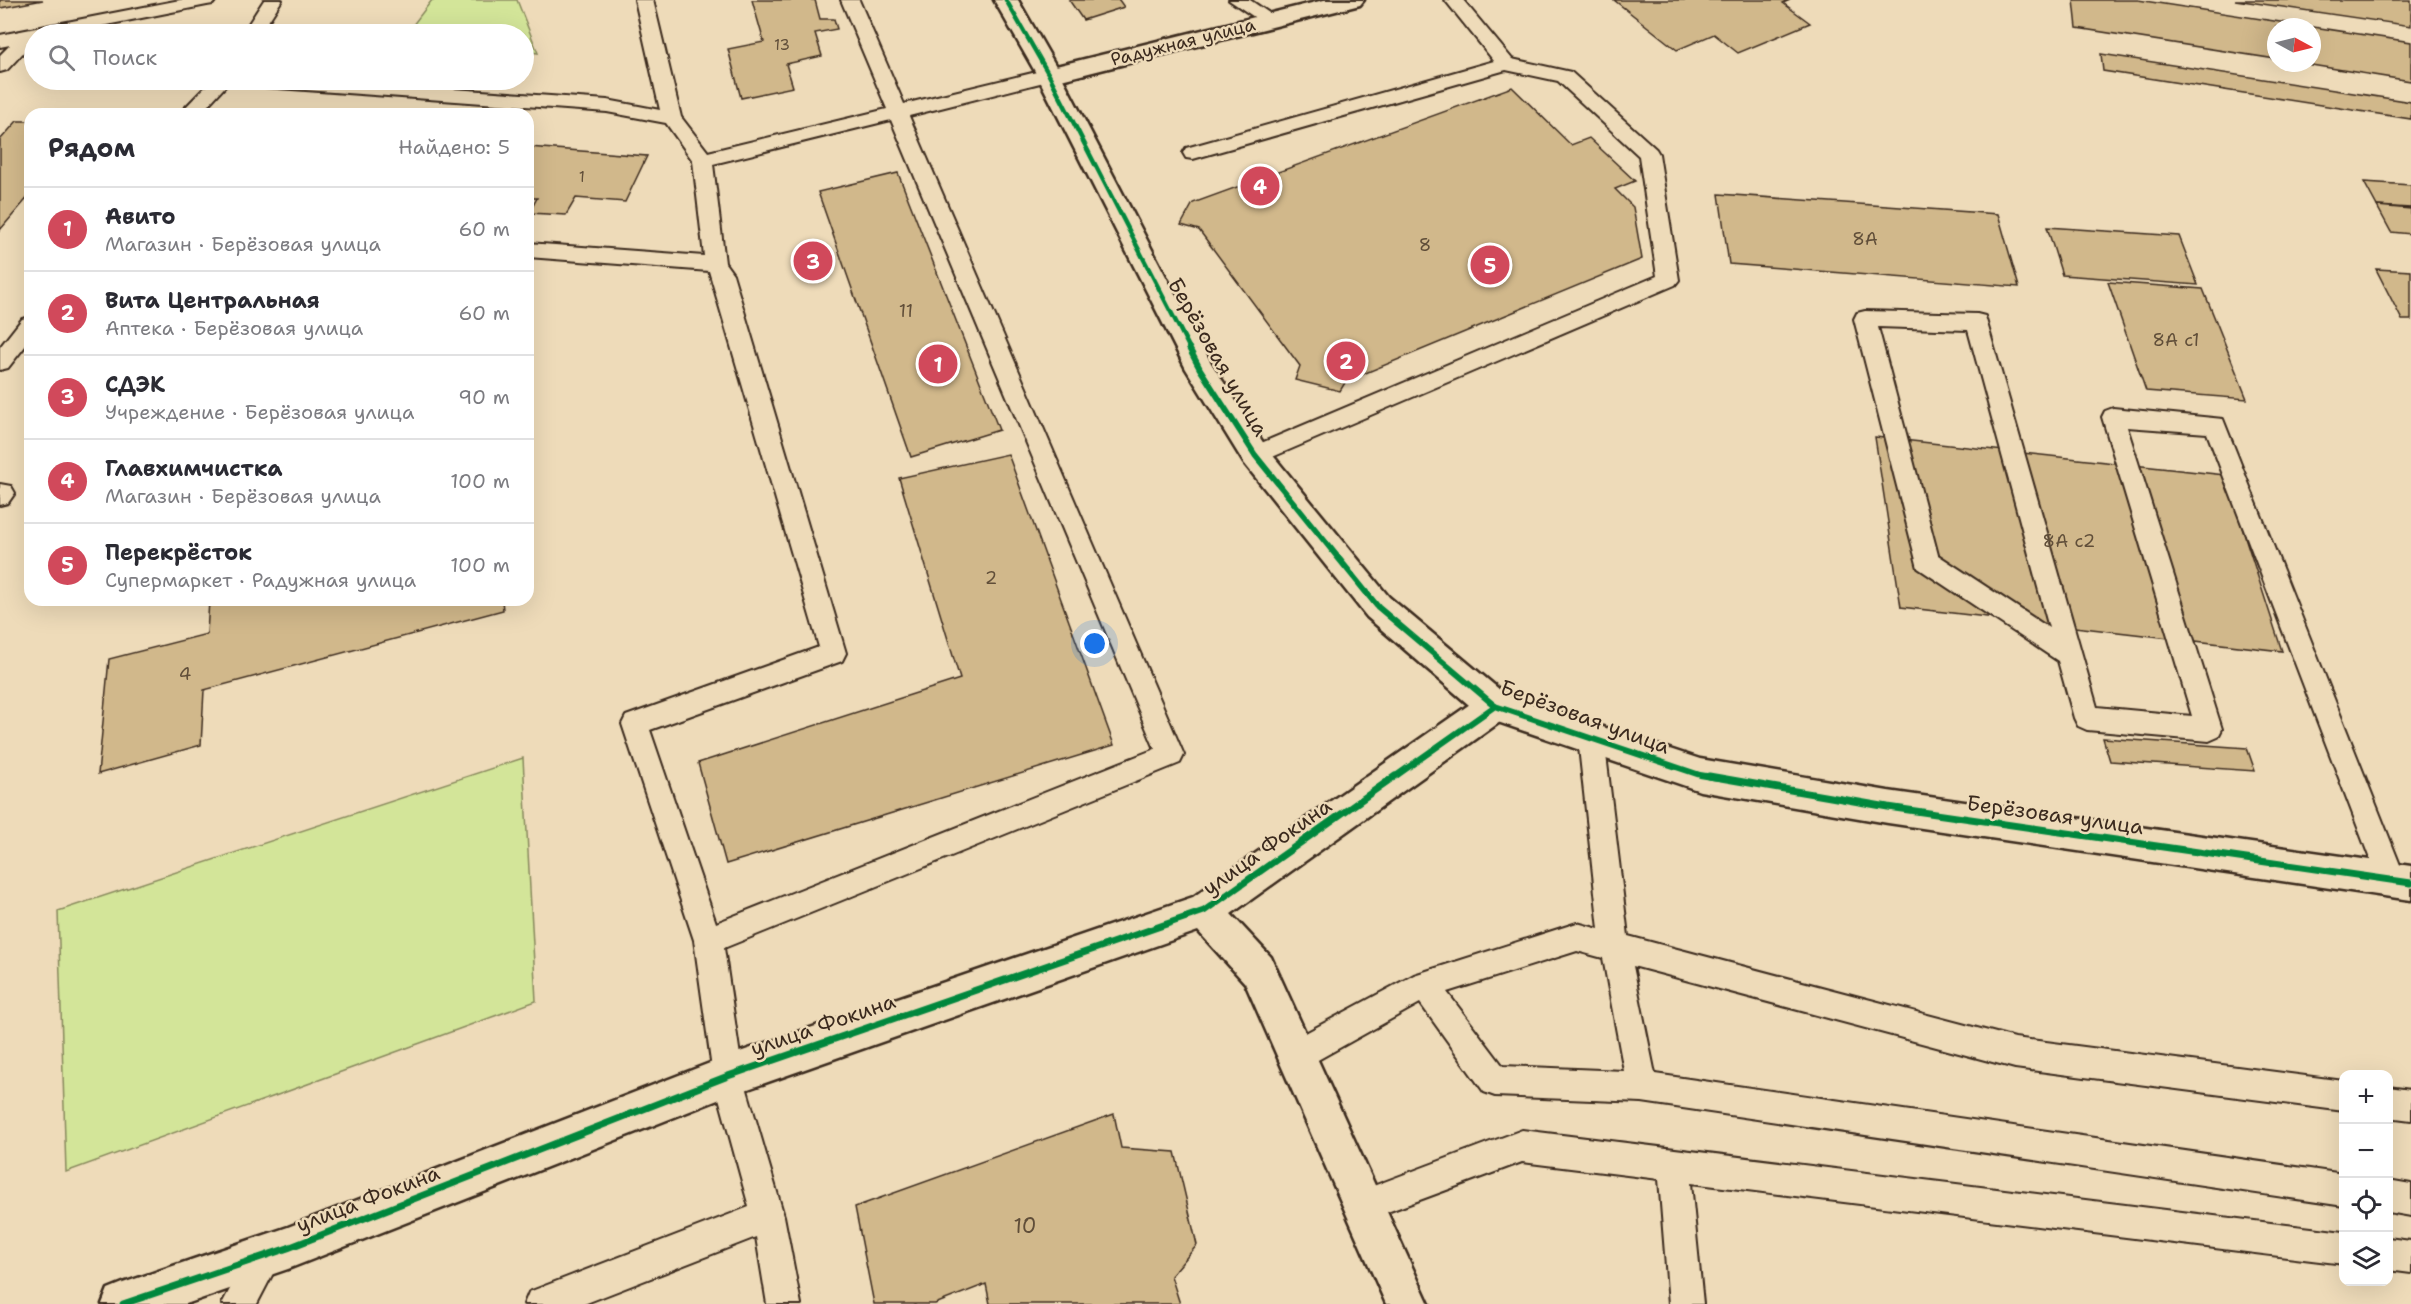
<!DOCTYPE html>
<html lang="ru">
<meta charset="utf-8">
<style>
:root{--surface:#fff;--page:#f7f7f7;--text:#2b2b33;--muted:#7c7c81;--line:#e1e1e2;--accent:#d1495b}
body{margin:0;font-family:"Shantell Sans",sans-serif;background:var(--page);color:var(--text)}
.controls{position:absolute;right:18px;bottom:18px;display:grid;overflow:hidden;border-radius:12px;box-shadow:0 6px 24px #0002}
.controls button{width:54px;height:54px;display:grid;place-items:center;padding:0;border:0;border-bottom:2px solid var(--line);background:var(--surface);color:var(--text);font:30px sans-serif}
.compass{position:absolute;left:2267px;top:18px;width:54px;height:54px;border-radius:50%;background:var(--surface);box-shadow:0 6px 24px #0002;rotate:97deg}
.you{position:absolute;left:1095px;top:644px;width:21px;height:21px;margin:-15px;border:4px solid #fff;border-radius:50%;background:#1a73e8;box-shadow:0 0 0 9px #1a73e833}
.badge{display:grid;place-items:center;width:39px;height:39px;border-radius:50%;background:var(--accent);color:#fff;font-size:20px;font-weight:700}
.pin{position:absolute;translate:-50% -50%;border:3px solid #fff;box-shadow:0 2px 6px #0006}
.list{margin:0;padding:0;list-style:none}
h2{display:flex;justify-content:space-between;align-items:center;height:78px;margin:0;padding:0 24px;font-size:26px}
h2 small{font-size:20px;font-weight:400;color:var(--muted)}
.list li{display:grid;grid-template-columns:39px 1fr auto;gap:18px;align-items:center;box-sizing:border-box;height:84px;padding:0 24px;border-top:2px solid var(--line)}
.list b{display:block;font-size:22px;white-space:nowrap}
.list p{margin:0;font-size:20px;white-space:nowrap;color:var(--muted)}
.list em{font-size:20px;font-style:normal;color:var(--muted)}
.icon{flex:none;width:33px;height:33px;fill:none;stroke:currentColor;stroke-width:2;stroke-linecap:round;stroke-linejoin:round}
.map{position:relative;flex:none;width:2411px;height:1304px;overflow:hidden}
.search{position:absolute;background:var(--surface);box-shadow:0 6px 24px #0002;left:24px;top:24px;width:510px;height:66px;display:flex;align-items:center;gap:15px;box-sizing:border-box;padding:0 21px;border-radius:33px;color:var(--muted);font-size:22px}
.panel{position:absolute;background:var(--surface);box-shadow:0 6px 24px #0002;left:24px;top:108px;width:510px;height:498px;border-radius:18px}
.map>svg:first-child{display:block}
.green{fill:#d3e599;stroke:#87885c;stroke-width:1.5}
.building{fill:#d1b88b;stroke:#3b2a1e;stroke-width:1.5}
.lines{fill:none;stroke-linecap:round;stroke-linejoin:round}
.lane-casing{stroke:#3b2a1e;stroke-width:4}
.street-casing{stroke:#3b2a1e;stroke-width:5}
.secondary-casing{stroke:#3b2a1e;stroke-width:5}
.lane{fill:#eedbb9;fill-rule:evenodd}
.street{fill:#eedbb9;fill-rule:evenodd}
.secondary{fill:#eedbb9;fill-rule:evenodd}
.cycleway-far2-casing{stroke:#eedbb9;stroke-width:8}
.cycleway-far1-casing{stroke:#eedbb9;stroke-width:10}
.cycleway-casing{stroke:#eedbb9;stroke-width:10}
.cycleway-far2{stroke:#00873e;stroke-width:4.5}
.cycleway-far1{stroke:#00873e;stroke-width:6}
.cycleway{stroke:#00873e;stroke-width:7}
.labels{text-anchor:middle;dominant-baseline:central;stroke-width:5;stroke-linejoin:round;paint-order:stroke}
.far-number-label{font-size:15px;fill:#604e39}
.far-street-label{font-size:18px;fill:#3b2a1e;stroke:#eedbb9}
.number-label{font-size:18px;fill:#604e39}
.street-label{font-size:21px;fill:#3b2a1e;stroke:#eedbb9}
.near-number-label{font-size:21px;fill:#604e39}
</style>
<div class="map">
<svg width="2411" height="1304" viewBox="0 0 2411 1304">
<rect width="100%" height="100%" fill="#eedbb9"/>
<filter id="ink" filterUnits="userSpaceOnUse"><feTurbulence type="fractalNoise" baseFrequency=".0167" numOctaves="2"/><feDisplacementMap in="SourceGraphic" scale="12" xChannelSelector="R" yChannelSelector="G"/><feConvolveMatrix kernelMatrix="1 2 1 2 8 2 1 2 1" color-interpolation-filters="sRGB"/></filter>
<g filter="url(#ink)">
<!-- green -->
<g class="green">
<polygon points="432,0 517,0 538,53 524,51 524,34 406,34"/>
<polygon points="523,758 536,1001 66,1172 58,911"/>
</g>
<!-- building -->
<g class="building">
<polygon points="0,0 43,0 0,8"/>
<polygon points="752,0 815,0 820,19 834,19 837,29 815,33 822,56 786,64 793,87 741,98 728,49 764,42"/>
<polygon points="1069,0 1119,0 1124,7 1083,20"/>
<polygon points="1614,0 1790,0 1783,3 1810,23 1738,53 1714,34 1677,50"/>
<polygon points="2074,0 2138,0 2411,42 2411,81 2299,63 2312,63 2312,27 2276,27 2276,59 2077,28"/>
<polygon points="2235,0 2411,0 2411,26"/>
<polygon points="2101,54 2411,102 2411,119 2103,71"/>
<polygon points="1512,87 1571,145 1589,138 1635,181 1615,189 1633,207 1642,259 1346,381 1340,391 1295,380 1300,366 1199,230 1181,225 1193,203"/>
<polygon points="17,121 30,121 30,195 0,230 0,140"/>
<polygon points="528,147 647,156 625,202 576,198 566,215 529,213 537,198 528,198"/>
<polygon points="898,173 999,430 911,457 818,192"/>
<polygon points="2364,182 2411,185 2411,208 2377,206"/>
<polygon points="1719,194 1998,214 2019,287 1729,264"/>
<polygon points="2377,206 2411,209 2411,234 2391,232"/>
<polygon points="2047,227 2179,236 2198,285 2062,275"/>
<polygon points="2376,269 2411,271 2411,320 2402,320"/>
<polygon points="2108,282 2203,289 2247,399 2146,391"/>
<polygon points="1875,437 2225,475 2282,651 1901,607"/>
<polygon points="1008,454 1114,745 726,864 698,763 960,679 899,478"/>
<polygon points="209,600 502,600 503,610 204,690 201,745 98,774 109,659 207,634"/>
<polygon points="2103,738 2247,748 2255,771 2110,761"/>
<polygon points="1114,1114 1121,1148 1175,1152 1197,1245 1171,1276 1180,1304 990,1304 986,1284 935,1304 874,1304 855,1207"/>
</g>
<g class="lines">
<defs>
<g id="lane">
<polygon points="180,0 216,0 213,4 207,5 61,34 34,34 34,41 7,70 0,72 0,55 10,45 0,47 0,35"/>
<polygon points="264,0 282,0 260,34 242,34"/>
<path d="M635,0h18l28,117 27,35 179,-43 -46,-109h18l45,104 145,-35 7,2 2,4 -2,4 -147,37 275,639 -4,8 -456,185 19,128 41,140 17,88h-34l-11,-67 -172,67h-60l5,-12 220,-85 -36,-131 -19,-136 -72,-216 4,-8 193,-69 -110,-376 -181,-14v-14l176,13 -11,-95 -27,-38 -59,-11 -356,-26 -7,-2 -2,-4h84l281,20 53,10zM891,120l264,629 -439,174 -66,-193 192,-69 4,-8 -113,-379 -8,-11 -12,-99z"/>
<polygon points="1229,0 1250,0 1281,21 1278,25 1266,25"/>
<polygon points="1445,0 1463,0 1512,59 1571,72 1656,149 1659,154 1679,280 1675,285 1263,461 1255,464 1247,461 1243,455 1247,449 1657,276 1639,156 1558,81 1506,70 1193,159 1186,158 1183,153 1186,148 1494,61"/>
<polygon points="212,80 231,80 200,114 179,114"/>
<path d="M1865,311l112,3 8,2 112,391 95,9 -90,-299 3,-6 8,-3 110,11 183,461 -4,9 -10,4 -10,-4 -4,-9 -171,-447 -80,-6 95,302 -4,8 -9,4 -122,-11 -9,-4 -4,-8 -16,-57 -140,-93 -64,-249 3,-6zM1878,327l90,3 81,298 -111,-73z"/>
<polygon points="30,317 30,340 8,368 0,370 0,347 22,319"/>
<polygon points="0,484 11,486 15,493 8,503 0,505"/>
<path d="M1591,726l9,4 4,8 24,198 387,102 329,43v30l-329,-43 -382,-102 22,108 689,100v32l-702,-104 -147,-6 -11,-4 -64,-89 -113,63 -11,4 -11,-4 -4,-11 4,-11 129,-69 163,-52 22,6 -21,-191 4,-8zM1577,951l26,7 21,113 -121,-5 -56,-74z"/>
<polygon points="2388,1087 2411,1090 2411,1120 2388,1117"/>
<polygon points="1522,1130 2344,1232 2344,1264 1691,1183 1703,1304 1669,1304 1659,1179 1522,1162 1363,1221 1352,1216 1347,1205 1352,1194"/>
<polygon points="2388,1180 2411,1184 2411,1216 2388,1212"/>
<polygon points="267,1238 279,1242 283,1254 257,1304 222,1304 255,1242"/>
<polygon points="2388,1238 2411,1241 2411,1273 2388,1270"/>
</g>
<g id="street">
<polygon points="1324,0 1364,0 1360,5 1049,83 1040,80 1037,75 1040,70"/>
<polygon points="1495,691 1507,695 1512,706 1507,717 1231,914 1271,957 1429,1304 1386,1304 1245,983 1198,931 728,1096 288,1269 186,1304 102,1304 108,1289 123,1283 288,1227 728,1056 1193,897 1483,695"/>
</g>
<polygon id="secondary" points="994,0 1018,0 1061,75 1211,363 1266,447 1389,597 1506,695 1700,759 1888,791 2411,866 2411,900 1888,823 1700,791 1483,717 1367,617 1244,463 1186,369 1037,75"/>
</defs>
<!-- lane casing -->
<use href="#lane" class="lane-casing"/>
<!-- street casing -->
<use href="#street" class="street-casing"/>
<!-- secondary casing -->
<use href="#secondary" class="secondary-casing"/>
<!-- lane -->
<use href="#lane" class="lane"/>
<!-- street -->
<use href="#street" class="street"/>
<!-- secondary -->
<use href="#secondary" class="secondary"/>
<defs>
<polyline id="cycleway-far2" points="1006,0 1049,75 1190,349"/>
<g id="cycleway-far1">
<polyline points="1189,348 1200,369 1255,455 1378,607 1495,706 1700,775 1718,778"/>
<polyline points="1393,778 1495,706"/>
</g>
<g id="cycleway">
<polyline points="1709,776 1888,807 2411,883"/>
<polyline points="123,1304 288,1248 728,1076 1204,911 1395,776"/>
</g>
</defs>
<!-- cycleway-far2 casing -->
<use href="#cycleway-far2" class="cycleway-far2-casing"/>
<!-- cycleway-far1 casing -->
<use href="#cycleway-far1" class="cycleway-far1-casing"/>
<!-- cycleway casing -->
<use href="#cycleway" class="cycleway-casing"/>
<!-- cycleway-far2 -->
<use href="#cycleway-far2" class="cycleway-far2"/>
<!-- cycleway-far1 -->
<use href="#cycleway-far1" class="cycleway-far1"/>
<!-- cycleway -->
<use href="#cycleway" class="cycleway"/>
</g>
</g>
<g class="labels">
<!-- far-number labels -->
<g class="far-number-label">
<text x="782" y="45">13</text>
<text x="582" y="177">1</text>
</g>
<!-- far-street labels -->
<g class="far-street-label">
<text transform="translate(1183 42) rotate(-14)">Радужная улица</text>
</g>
<!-- number labels -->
<g class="number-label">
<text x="1865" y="239">8А</text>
<text x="1425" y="245">8</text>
<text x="906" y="311">11</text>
<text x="2176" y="340">8А с1</text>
<text x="2069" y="541">8А с2</text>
<text x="991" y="578">2</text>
<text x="185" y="674">4</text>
</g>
<!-- street labels -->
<g class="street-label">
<text transform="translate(1218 357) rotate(60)">Берёзовая улица</text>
<text transform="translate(1585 717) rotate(20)">Берёзовая улица</text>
<text transform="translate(2055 815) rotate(8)">Берёзовая улица</text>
<text transform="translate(1267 847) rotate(-35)">улица Фокина</text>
<text transform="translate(823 1025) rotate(-19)">улица Фокина</text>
<text transform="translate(368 1199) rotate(-21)">улица Фокина</text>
</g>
<!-- near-number labels -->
<g class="near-number-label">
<text x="1025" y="1226">10</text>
</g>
</g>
</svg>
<div class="controls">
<button>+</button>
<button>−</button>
<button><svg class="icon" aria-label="locate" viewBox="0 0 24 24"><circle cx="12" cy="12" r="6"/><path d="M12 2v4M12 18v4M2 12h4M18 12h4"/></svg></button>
<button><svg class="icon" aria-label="layers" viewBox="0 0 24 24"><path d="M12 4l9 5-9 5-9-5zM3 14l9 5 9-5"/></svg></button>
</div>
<svg class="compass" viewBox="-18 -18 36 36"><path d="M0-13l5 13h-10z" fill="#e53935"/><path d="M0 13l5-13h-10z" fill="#7c7c81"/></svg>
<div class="you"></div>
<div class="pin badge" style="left:938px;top:364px">1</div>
<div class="pin badge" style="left:1346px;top:361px">2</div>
<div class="pin badge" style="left:813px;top:261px">3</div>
<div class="pin badge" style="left:1260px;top:186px">4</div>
<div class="pin badge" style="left:1490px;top:265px">5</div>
<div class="search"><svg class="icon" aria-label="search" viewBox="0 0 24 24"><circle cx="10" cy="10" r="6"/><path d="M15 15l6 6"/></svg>Поиск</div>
<section class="panel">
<h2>Рядом<small>Найдено: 5</small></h2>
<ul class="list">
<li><span class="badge">1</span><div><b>Авито</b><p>Магазин · Берёзовая улица</p></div><em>60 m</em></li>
<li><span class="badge">2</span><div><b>Вита Центральная</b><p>Аптека · Берёзовая улица</p></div><em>60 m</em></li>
<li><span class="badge">3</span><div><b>СДЭК</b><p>Учреждение · Берёзовая улица</p></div><em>90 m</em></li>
<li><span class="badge">4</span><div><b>Главхимчистка</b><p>Магазин · Берёзовая улица</p></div><em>100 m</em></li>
<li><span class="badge">5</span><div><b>Перекрёсток</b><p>Супермаркет · Радужная улица</p></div><em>100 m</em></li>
</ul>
</section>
</div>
